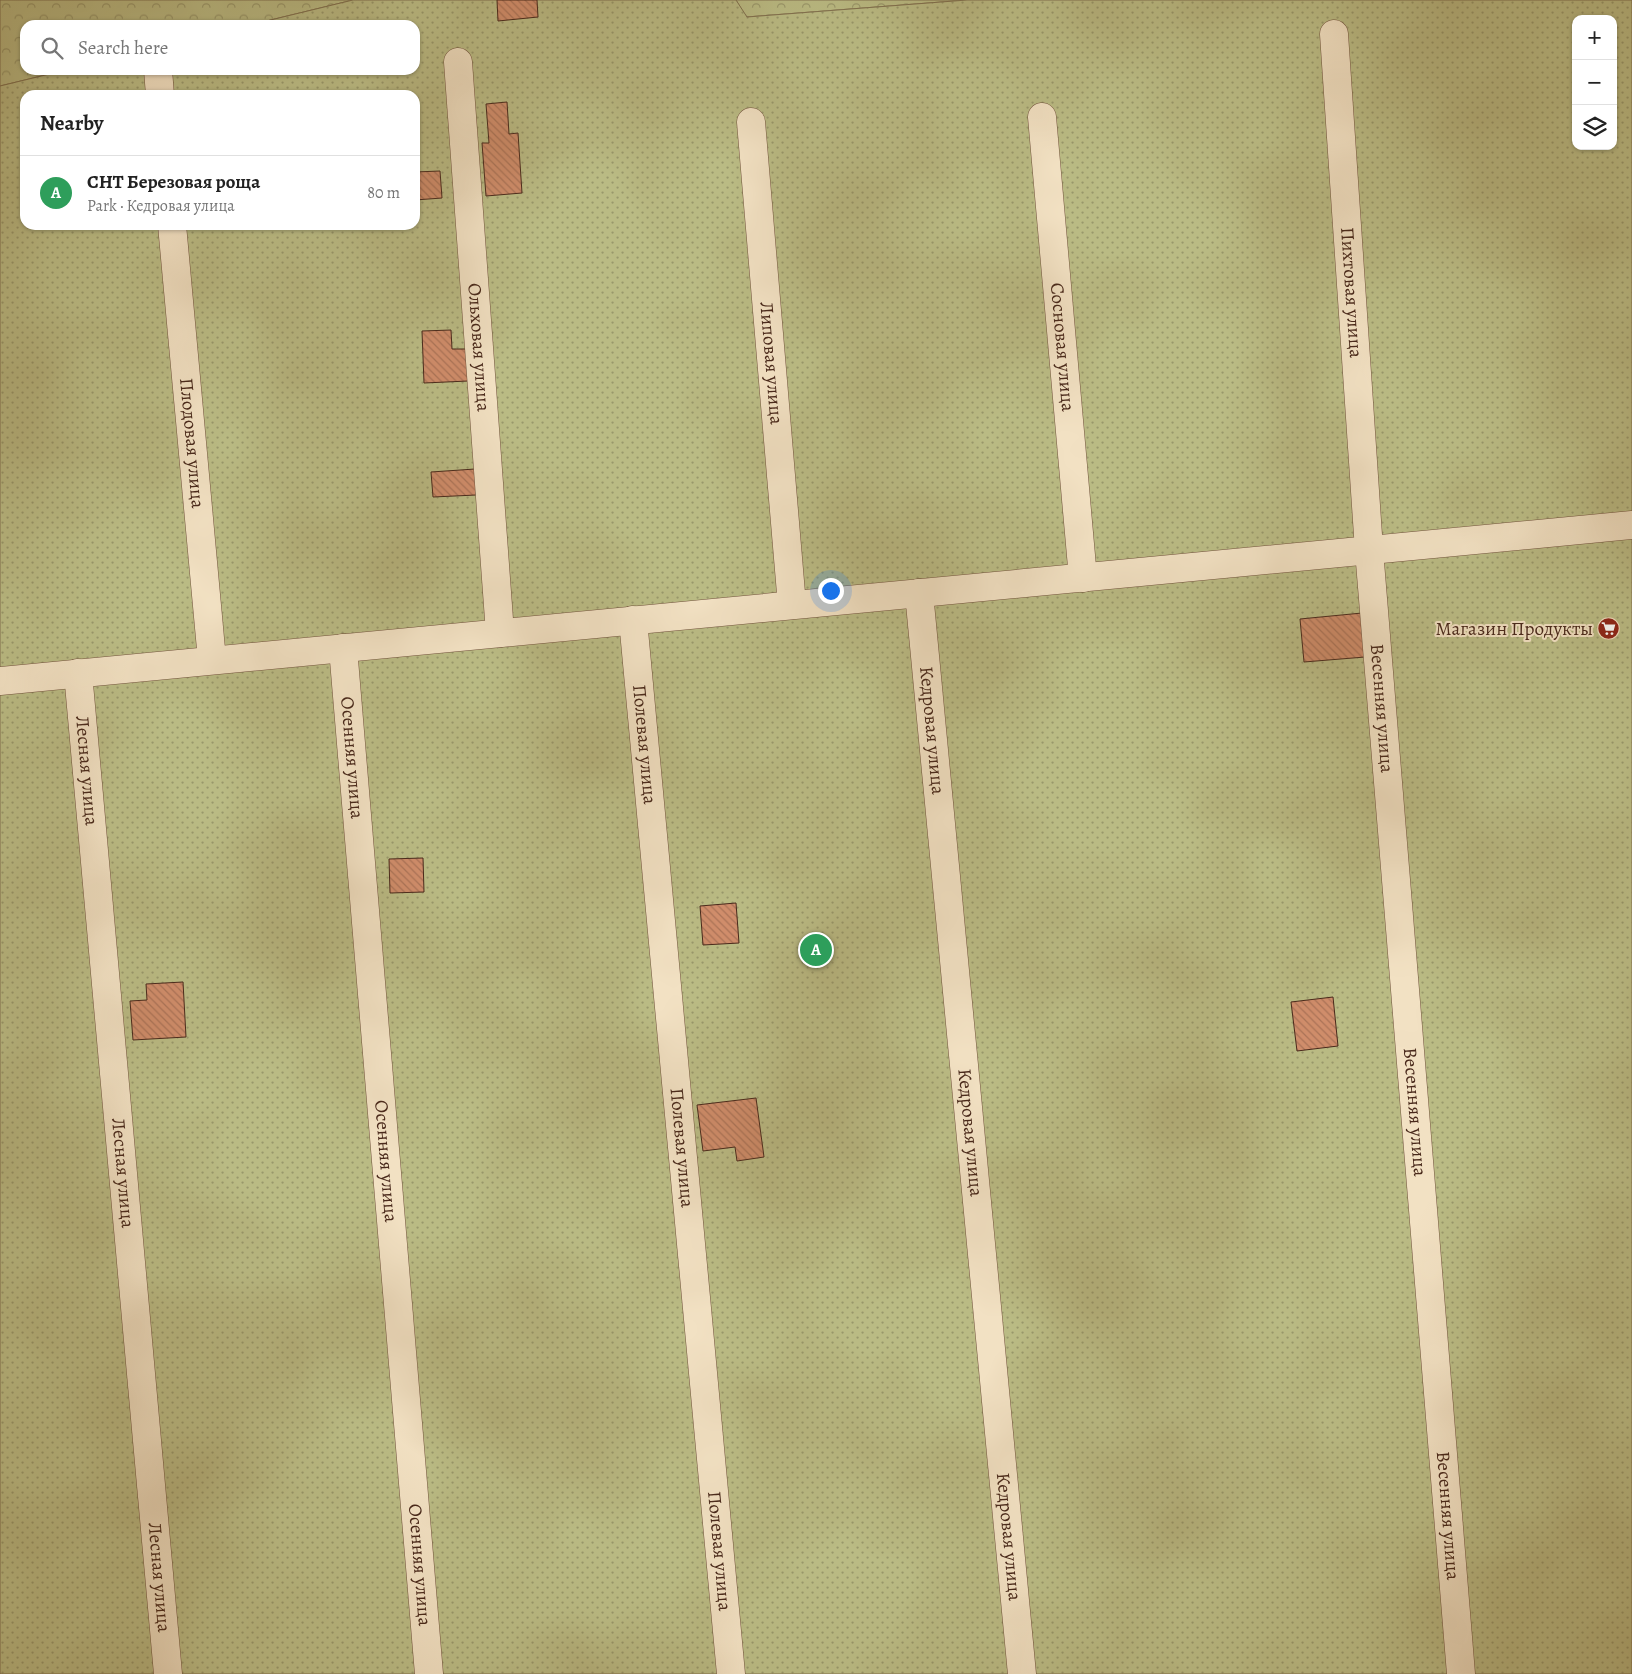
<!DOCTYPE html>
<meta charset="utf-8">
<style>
:root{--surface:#fff;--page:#f2f2f2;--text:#222;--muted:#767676;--line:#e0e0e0;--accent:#d93025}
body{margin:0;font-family:Alegreya,serif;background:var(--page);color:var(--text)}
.controls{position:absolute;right:15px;top:15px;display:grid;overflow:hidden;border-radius:10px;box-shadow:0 1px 4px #0004}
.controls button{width:45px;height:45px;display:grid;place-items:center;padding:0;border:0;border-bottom:1px solid var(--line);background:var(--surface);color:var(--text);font:25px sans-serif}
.you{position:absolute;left:830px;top:590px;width:18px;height:18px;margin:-12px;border:4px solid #fff;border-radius:50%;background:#1a73e8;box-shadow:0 0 0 8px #1a73e833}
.badge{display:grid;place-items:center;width:32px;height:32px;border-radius:50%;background:var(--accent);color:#fff;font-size:16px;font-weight:700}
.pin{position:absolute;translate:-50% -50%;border:2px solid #fff;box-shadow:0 1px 5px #0006}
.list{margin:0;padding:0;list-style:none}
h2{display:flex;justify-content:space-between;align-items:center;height:65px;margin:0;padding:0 20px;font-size:21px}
h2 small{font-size:16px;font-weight:400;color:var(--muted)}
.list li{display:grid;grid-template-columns:32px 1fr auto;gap:15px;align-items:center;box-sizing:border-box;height:75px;padding:0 20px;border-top:1px solid var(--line)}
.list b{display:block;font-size:19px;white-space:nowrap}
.list p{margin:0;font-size:16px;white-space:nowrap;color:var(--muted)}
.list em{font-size:16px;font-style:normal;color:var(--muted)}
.icon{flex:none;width:28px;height:28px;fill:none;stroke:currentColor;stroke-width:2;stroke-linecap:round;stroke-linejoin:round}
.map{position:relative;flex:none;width:1632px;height:1674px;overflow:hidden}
.search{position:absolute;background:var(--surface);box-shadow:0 1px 4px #0004;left:20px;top:20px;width:400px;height:55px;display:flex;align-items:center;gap:12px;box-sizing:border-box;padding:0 18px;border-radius:15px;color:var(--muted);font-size:19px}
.panel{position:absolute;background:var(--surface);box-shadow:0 1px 4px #0004;left:20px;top:90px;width:400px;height:140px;border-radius:15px}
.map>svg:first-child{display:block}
.forest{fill:url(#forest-crowns);stroke:#827250}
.park{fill:url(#park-dots);stroke:#827250;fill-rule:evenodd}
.building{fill:url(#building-back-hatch);stroke:#49291b}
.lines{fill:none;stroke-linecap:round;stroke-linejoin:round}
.minor-casing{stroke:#72533d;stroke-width:29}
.minor{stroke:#f2e1c3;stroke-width:28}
.labels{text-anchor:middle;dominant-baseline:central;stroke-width:4;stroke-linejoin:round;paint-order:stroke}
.street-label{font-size:19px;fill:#49291b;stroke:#f2e1c3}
.poi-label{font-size:19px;fill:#49291b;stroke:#f2e1c3;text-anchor:end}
</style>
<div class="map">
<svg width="1632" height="1674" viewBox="0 0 1632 1674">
<defs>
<pattern id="forest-crowns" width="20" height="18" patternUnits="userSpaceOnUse" patternTransform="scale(1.25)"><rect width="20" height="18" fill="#babb84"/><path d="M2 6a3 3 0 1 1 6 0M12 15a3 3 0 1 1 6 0" fill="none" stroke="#99986b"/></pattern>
<pattern id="park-dots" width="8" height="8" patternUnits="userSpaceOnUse" patternTransform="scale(1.25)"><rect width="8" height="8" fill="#babb84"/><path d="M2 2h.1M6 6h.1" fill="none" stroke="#99986b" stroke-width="1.8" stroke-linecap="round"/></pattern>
<pattern id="building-back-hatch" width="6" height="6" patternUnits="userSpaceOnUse" patternTransform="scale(1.25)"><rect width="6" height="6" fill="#d08d6b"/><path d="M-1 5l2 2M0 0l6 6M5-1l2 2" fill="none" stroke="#ab7357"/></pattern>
</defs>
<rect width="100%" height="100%" fill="#ebd1a3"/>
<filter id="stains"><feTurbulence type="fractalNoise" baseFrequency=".004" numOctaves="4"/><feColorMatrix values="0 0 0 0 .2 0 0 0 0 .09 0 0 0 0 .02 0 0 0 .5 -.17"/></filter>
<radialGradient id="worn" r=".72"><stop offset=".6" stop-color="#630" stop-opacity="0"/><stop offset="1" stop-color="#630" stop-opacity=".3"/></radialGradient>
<!-- forest -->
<g class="forest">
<polygon points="0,0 353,0 250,25 25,25 25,70 66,70 0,86"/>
<polygon points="736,0 967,0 746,17"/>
</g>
<!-- park -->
<path class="park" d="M353,0h383l11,17 220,-17h665v1674h-1632v-1588l66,-16h349v-45h-165zM1576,19h37v127h-37zM25,95h390v130h-390z"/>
<!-- building -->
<g class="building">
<polygon points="497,0 537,0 538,17 498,21"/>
<polygon points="507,102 509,134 518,133 522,193 486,196 482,143 489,143 486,104"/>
<polygon points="440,171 442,198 415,200 415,172"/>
<polygon points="451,330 452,349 466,349 468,381 424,383 422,331"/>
<polygon points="475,469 476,495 433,497 431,472"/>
<polygon points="1362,613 1365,657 1304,662 1300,619"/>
<polygon points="423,858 424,892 390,893 389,859"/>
<polygon points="736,903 739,943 703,945 700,906"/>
<polygon points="183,982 186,1037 133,1040 130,1001 147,1000 146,984"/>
<polygon points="1333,997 1338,1046 1297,1051 1291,1002"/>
<polygon points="756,1098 764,1157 737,1161 735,1147 703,1151 697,1105"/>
</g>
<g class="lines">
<defs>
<g id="minor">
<path id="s1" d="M1334,34l35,516 92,1124"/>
<path id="s2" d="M458,62l42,571"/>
<polyline points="158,70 160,95"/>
<path id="s3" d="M1042,117l41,461"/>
<path id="s4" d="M751,122l41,483"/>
<path id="s5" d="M172,225l40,435"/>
<path id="s6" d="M919,593l103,1081"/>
<path id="s7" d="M633,620l98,1054"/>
<path id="s8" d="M343,648l86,1026"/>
<path id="s9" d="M78,673l90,1001"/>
<polyline points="0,681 1632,525"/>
</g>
</defs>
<!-- minor casing -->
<use href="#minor" class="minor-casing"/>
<!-- minor -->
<use href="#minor" class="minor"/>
</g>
<!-- icons -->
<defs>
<symbol id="supermarket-disc" viewBox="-11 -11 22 22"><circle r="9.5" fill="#8f2418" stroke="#f2e1c3"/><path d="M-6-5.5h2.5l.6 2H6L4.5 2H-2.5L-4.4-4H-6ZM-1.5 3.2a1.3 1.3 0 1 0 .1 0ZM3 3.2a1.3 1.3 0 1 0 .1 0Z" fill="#fff"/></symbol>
</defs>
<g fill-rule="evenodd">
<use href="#supermarket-disc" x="1596" y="616" width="25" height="25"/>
</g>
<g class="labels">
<!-- street labels -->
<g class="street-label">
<text stroke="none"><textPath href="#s1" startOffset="259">Пихтовая улица</textPath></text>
<text stroke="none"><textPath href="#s2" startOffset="286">Ольховая улица</textPath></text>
<text stroke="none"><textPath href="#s3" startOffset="231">Сосновая улица</textPath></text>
<text stroke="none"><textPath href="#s4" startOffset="242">Липовая улица</textPath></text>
<text stroke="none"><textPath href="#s5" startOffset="219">Плодовая улица</textPath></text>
<text stroke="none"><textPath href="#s1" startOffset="676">Весенняя улица</textPath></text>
<text stroke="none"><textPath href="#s6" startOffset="138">Кедровая улица</textPath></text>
<text stroke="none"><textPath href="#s7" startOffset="125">Полевая улица</textPath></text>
<text stroke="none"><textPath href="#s8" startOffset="110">Осенняя улица</textPath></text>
<text stroke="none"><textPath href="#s9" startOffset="98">Лесная улица</textPath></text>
<text stroke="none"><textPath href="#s1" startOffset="1081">Весенняя улица</textPath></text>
<text stroke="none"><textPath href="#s6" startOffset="542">Кедровая улица</textPath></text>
<text stroke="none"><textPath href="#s7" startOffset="530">Полевая улица</textPath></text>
<text stroke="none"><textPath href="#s8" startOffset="515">Осенняя улица</textPath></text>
<text stroke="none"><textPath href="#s9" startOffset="502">Лесная улица</textPath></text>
<text stroke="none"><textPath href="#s1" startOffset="1486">Весенняя улица</textPath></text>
<text stroke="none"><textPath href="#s6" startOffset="948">Кедровая улица</textPath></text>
<text stroke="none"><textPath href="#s7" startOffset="935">Полевая улица</textPath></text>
<text stroke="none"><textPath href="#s8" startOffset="920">Осенняя улица</textPath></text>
<text stroke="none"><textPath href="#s9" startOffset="908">Лесная улица</textPath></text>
</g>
<!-- poi labels -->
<g class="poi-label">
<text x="1593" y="629">Магазин Продукты</text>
</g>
</g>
<rect width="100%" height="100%" filter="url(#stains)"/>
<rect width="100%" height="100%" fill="url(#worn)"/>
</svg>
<div class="controls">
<button>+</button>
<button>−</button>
<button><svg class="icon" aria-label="layers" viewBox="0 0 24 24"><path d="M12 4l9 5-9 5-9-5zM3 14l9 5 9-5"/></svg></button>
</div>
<div class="you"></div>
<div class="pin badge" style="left:816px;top:950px;background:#2e9e5b">A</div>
<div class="search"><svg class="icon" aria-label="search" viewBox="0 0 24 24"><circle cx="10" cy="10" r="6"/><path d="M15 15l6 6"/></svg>Search here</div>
<section class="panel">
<h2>Nearby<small></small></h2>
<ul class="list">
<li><span class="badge" style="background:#2e9e5b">A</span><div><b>СНТ Березовая роща</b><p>Park · Кедровая улица</p></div><em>80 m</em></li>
</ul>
</section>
</div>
